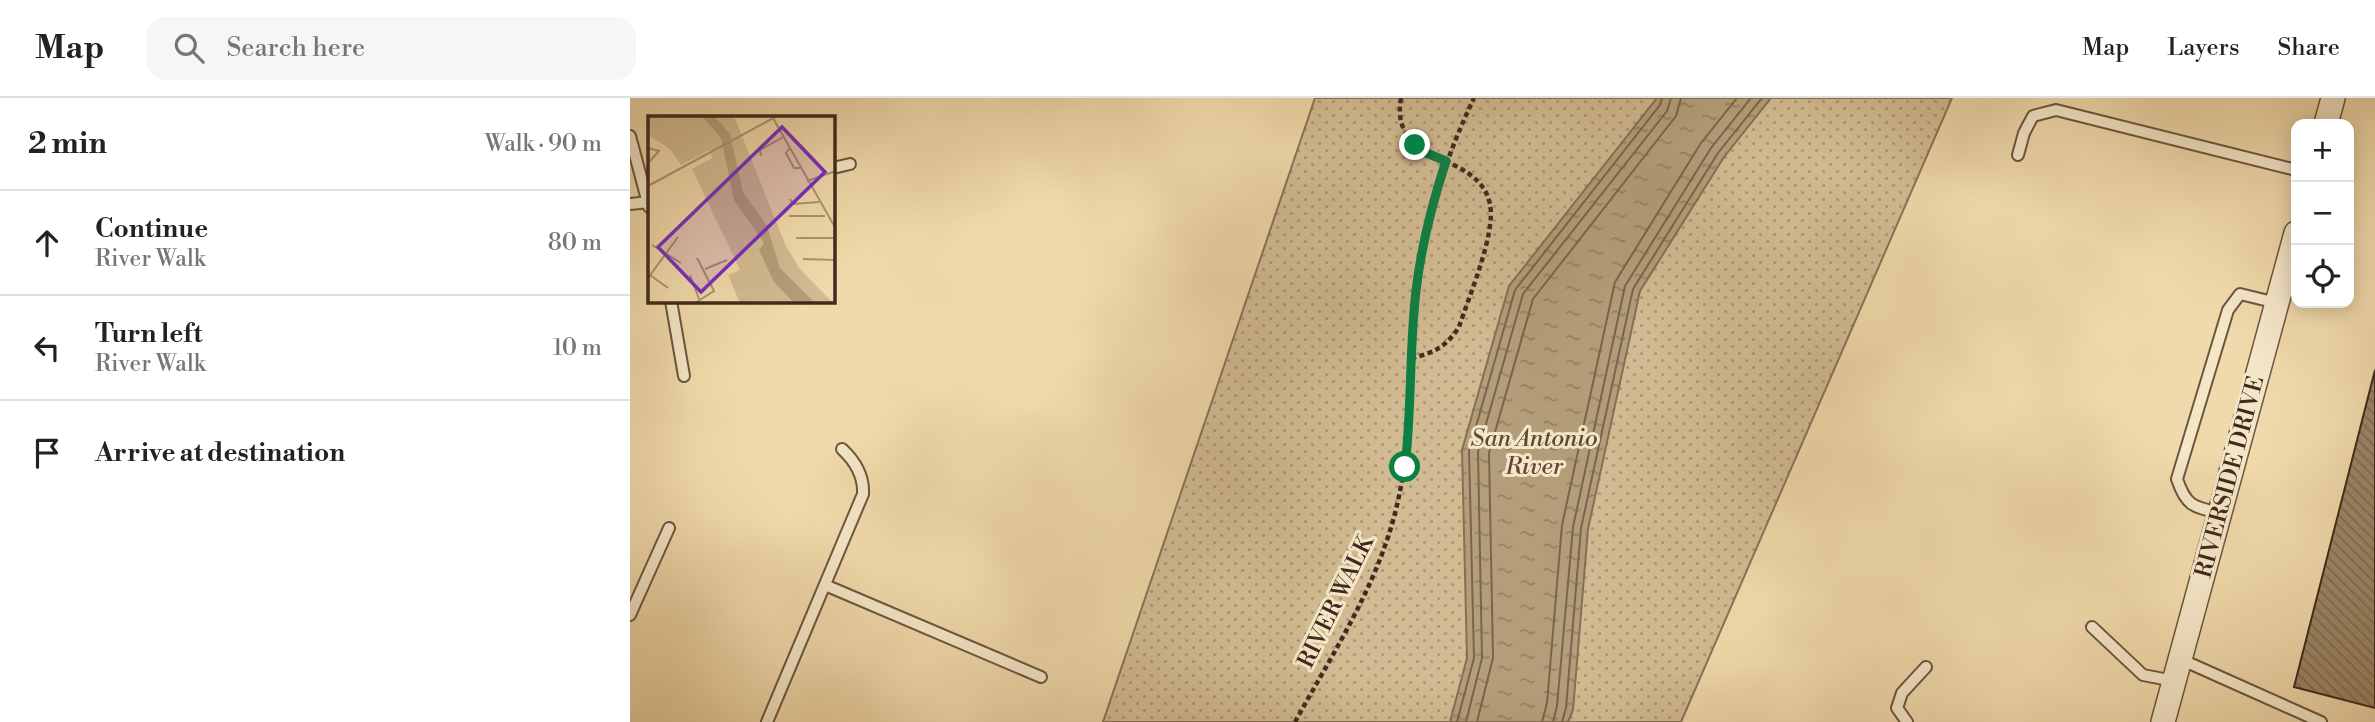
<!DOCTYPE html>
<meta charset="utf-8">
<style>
:root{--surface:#fff;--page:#f6f6f6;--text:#222;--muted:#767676;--line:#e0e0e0}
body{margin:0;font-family:"Libre Bodoni",serif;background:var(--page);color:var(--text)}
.controls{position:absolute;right:21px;top:21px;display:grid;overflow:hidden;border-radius:14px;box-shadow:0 4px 18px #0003}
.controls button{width:63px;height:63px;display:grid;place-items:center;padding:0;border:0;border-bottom:2px solid var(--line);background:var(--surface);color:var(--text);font:35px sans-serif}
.stop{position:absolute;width:21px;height:21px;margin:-16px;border:5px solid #0b8043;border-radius:50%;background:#fff}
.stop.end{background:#0b8043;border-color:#fff;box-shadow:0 2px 7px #0008}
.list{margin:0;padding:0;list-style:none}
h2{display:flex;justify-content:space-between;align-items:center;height:91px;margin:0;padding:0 28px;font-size:30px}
h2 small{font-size:23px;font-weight:400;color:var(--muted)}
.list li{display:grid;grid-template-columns:46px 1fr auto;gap:21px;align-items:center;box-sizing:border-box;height:105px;padding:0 28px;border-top:2px solid var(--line)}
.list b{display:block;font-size:26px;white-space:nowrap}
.list p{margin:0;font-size:23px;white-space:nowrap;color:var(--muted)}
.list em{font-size:23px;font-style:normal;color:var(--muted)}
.icon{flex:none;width:38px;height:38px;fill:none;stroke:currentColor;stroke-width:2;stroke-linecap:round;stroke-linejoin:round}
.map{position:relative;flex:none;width:1745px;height:624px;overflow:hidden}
header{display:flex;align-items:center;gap:42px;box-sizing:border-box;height:98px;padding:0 35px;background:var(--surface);border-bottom:2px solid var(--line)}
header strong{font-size:33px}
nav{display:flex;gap:38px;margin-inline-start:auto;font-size:24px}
.search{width:490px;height:63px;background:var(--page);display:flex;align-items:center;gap:18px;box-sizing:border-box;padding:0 24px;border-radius:21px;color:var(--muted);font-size:26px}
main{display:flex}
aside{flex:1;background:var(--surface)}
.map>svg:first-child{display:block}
.grass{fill:url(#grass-dots);stroke:#887358;stroke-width:2}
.water{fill:url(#water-ripples);stroke:#857055;stroke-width:2}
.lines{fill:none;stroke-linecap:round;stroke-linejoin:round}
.shore{stroke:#7a644c;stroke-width:2}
.building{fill:url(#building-back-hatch);stroke:#3f2b1d;stroke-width:2}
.lane-casing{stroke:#6b5640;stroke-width:14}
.street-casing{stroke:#6b5640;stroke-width:26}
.path{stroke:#3f2b1d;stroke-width:4.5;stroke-dasharray:5 3.5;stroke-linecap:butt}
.lane{stroke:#f5e6c8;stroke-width:10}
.street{stroke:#f5e6c8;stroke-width:23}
.route{stroke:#0b8043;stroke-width:9}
.labels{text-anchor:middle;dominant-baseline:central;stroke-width:6;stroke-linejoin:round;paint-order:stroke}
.street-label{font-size:23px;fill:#3f2b1d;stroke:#f5e6c8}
.water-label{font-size:24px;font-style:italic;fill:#5c4834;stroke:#f5e6c8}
.inset-road{fill:none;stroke:#a99372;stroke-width:2}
.view{fill:#7b2cbf;fill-opacity:0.15;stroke:#7b2cbf;stroke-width:3.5}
.inset-edge{fill:none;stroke:#3f2b1d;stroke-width:3.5}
</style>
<header>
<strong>Map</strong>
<div class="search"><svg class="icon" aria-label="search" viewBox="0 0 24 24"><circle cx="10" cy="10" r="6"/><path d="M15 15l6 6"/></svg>Search here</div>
<nav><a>Map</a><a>Layers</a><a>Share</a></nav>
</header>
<main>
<aside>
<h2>2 min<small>Walk · 90 m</small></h2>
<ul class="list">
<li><svg class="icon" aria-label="ahead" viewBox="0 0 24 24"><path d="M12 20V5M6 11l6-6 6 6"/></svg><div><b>Continue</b><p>River Walk</p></div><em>80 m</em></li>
<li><svg class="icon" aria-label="left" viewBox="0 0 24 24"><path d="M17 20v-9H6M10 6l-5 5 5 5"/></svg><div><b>Turn left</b><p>River Walk</p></div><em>10 m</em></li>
<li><svg class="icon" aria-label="arrive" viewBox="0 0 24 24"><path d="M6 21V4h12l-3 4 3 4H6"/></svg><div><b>Arrive at destination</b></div></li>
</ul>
</aside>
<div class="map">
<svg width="1745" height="624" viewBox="0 0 1745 624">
<defs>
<pattern id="grass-dots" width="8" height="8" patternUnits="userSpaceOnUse" patternTransform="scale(1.75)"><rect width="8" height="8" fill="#d2bb92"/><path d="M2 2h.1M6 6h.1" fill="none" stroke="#ac9877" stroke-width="1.8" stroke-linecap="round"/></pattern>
<pattern id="water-ripples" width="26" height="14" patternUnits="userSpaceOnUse" patternTransform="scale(1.75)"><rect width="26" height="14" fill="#b49e7a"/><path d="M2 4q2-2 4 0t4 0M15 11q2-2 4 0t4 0" fill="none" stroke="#948163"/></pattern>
<pattern id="building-back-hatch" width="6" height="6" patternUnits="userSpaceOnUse" patternTransform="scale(1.75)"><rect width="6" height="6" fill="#9b8566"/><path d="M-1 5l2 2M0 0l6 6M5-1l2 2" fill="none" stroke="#806d53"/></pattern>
</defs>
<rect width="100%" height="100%" fill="#f0d9aa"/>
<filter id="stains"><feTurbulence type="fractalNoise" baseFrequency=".00286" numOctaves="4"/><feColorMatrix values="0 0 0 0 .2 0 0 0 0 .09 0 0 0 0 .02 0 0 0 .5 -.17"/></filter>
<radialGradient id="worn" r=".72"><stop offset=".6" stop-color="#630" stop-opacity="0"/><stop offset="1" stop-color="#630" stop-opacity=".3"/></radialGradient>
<!-- grass -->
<polygon class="grass" points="685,0 1322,0 1051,624 473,624"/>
<!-- water -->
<polygon class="water" points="1027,0 1141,0 1094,59 1010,193 958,431 943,612 938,624 820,624 837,560 832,352 879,188"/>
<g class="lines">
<!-- shore -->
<g class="shore">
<polyline points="827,624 844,560 839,353 885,192 1030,7 1032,0"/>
<polyline points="836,624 852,560 848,354 893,196 1037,13 1041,0"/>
<polyline points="847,624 863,560 859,355 903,201 1046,18 1051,0"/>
<polyline points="912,624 917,605 932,427 985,184 1071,45 1107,0"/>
<polyline points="923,624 927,608 943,429 995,188 1081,50 1121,0"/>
<polyline points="932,624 936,610 951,430 1003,191 1088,55 1132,0"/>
</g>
</g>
<!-- building -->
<polygon class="building" points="1745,272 1745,610 1664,589"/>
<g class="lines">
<defs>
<g id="lane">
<polyline points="0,38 19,109"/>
<polyline points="1388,57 1394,35 1403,18 1426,12 1666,72"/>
<polyline points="203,70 220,66"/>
<polyline points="0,106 19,104"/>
<polyline points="41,203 54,278"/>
<path d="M1590,415c-27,-6 -34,-7 -43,-34l51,-169 12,-16 37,9"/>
<polyline points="195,487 411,579"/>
<polyline points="0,517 39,430"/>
<polyline points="1462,529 1513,577 1544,583"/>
<polyline points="1550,561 1691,624"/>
<path d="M137,624l96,-228c1,-18 -7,-32 -21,-45"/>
<polyline points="1277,624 1267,610 1272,595 1296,569"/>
</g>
<g id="street">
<polyline points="1696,26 1703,0"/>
<polyline points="1533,624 1666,135"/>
</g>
</defs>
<!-- lane casing -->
<use href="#lane" class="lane-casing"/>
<!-- street casing -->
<use href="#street" class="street-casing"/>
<!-- path -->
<g class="path">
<path d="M771,0c-12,70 77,51 89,106 6,30 -21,92 -31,123 -13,20 -25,26 -48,31"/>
<path d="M665,624c40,-73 87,-143 104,-226 15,-68 8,-137 17,-206 8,-67 29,-131 58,-192"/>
</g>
<!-- lane -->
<use href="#lane" class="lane"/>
<!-- street -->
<use href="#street" class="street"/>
</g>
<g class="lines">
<!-- route -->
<path class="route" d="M775,369c7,-59 4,-117 11,-176 5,-44 16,-87 30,-130l-22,-9 -9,-7"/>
</g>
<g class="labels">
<!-- street labels -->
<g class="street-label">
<text transform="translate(1600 379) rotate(-75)">RIVERSIDE DRIVE</text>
<text transform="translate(706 504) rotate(-64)">RIVER WALK</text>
</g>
<!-- water labels -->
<g class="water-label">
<text x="904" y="341">San Antonio<tspan x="904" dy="28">River</tspan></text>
</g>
</g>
<!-- overview -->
<g transform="translate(18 18)">
<rect width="187" height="187" fill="#f0d9aa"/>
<path d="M0,0h86l51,128 14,24 34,35h-93l-12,-28 12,-5 -48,-101 20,-11 -2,-8 -29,15 -11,-16 -22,-14z" fill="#d2bb92"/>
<path d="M54,0h12l16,18 13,58 24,34 13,42 35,35h-21l-20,-21 -15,-32 5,-7 -30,-43 -13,-62z" fill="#b49e7a"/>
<path class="inset-road" d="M125,2l63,111M0,32l11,3 -11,12M141,33l-3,4 8,15h6M113,40l-1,-6 23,-13M159,65l29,-10M0,70l129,-70M142,83l3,5 26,-2M141,100h36M148,122h40M4,129l29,18M155,143l33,1M57,153l22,-9M2,159l18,13M42,159l9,24M0,162l30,-41M47,187l19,-12 -17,-33"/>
<path class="view" d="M134,11l43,45 -124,120 -43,-45z"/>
<rect width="187" height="187" class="inset-edge"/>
</g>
<rect width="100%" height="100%" filter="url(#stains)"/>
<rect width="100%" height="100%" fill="url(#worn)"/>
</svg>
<div class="controls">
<button>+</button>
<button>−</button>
<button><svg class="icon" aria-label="locate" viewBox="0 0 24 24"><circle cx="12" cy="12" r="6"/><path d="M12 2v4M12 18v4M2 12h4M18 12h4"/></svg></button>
</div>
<div class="stop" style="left:775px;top:369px"></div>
<div class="stop end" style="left:785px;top:47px"></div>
</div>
</main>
